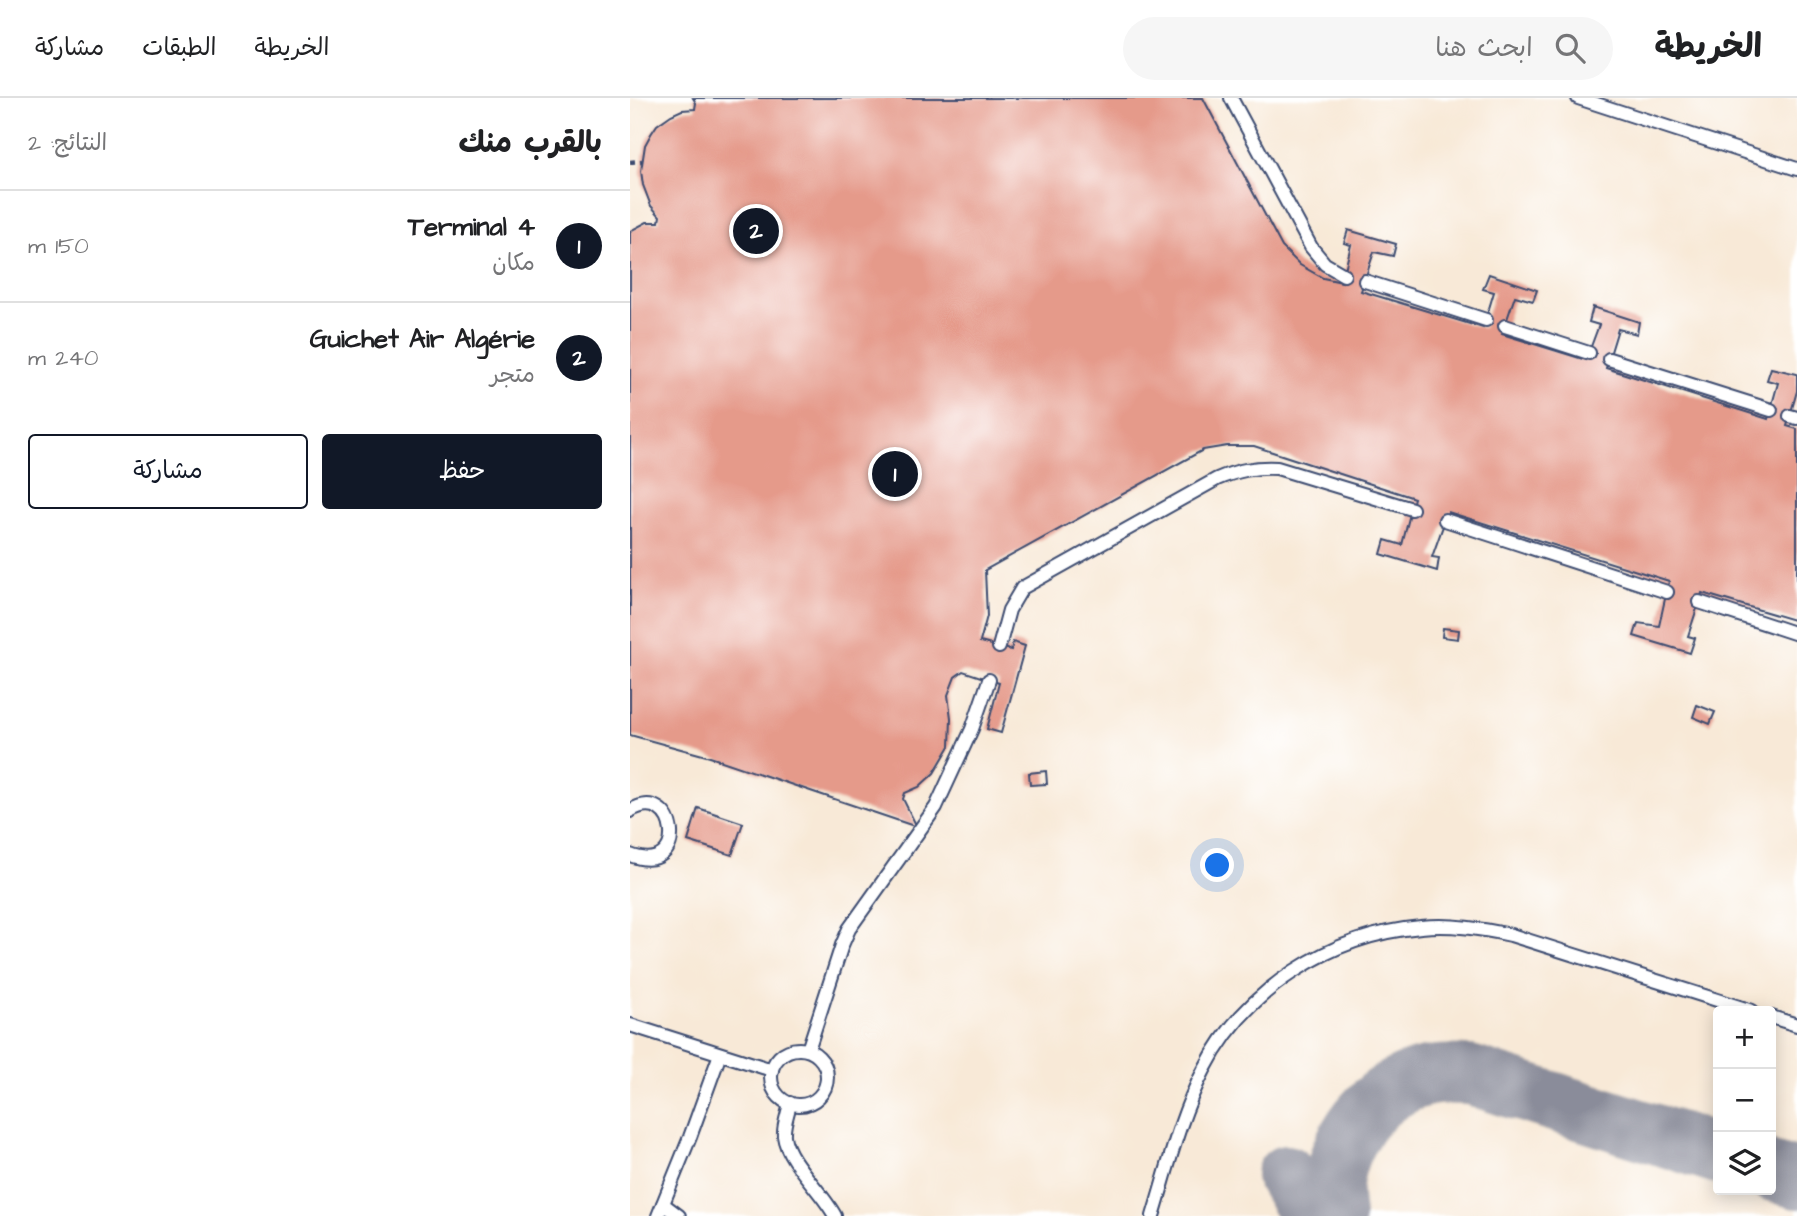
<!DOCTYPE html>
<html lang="ar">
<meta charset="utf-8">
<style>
:root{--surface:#fff;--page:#f6f6f6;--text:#202124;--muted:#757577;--line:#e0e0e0;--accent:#111827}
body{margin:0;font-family:"Architects Daughter","Playpen Sans Arabic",sans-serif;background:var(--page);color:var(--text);direction:rtl}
.controls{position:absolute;right:21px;bottom:21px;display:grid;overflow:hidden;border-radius:7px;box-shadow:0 4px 18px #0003}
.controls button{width:63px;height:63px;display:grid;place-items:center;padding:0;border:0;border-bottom:2px solid var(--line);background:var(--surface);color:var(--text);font:35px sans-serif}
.you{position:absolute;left:588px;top:768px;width:24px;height:24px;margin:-18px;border:5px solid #fff;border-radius:50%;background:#1a73e8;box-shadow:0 0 0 10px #1a73e833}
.badge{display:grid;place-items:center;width:46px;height:46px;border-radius:50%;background:var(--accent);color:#fff;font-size:23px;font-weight:700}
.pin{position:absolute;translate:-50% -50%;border:4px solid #fff;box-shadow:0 2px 7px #0006}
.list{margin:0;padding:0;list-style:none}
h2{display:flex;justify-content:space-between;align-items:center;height:91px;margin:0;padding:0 28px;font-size:30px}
h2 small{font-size:23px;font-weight:400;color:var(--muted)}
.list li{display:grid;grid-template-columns:46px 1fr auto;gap:21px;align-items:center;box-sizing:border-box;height:112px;padding:0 28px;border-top:2px solid var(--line)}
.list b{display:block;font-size:26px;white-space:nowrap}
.list p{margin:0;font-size:23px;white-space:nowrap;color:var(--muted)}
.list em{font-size:23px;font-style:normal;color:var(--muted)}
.actions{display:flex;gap:14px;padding:21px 28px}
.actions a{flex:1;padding:16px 0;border:2px solid var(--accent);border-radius:7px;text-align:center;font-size:24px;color:var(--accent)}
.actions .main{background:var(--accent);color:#fff}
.icon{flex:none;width:38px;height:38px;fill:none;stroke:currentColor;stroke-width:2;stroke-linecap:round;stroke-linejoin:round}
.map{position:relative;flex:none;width:1167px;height:1118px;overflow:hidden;direction:ltr}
header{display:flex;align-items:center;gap:42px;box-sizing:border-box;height:98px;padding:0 35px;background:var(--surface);border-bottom:2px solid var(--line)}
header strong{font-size:33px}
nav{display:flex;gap:38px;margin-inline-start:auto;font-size:24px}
.search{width:490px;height:63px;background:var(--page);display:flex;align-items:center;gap:18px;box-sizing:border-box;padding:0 24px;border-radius:38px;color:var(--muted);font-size:26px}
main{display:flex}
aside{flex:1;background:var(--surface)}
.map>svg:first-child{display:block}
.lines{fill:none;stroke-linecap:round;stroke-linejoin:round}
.taxiway{stroke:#8a8c9a;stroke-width:60}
.building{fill:#e59a8a}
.service-casing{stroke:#3c4b70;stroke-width:16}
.path{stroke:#3c4b70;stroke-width:4.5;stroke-dasharray:5 5;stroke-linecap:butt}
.service{stroke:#fff;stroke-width:12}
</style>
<header>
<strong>الخريطة</strong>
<div class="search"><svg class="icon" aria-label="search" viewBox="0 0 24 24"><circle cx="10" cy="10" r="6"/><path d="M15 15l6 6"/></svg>ابحث هنا</div>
<nav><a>الخريطة</a><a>الطبقات</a><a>مشاركة</a></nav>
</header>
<main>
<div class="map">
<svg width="1167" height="1118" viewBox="0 0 1167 1118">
<rect width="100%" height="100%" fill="#fff"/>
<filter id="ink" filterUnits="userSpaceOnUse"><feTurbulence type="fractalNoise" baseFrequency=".0143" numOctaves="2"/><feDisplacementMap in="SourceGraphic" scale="14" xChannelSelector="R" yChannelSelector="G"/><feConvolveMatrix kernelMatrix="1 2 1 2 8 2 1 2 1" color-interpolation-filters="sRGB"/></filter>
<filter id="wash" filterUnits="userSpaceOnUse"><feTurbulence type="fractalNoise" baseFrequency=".00686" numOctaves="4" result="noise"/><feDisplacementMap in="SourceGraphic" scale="28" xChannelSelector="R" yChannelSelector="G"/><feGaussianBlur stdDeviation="1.57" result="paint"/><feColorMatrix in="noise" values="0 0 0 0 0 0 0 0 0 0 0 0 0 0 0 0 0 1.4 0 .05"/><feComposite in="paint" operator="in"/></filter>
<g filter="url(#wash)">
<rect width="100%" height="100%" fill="#f8e9d7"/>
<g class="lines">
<!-- taxiway -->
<g class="taxiway">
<polyline points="1141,1073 1167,1081"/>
<polyline points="656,1077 680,1118"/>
<path d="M705,1118c-1,-10 -3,-22 -2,-32 7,-54 49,-103 104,-109 11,-1 22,0 33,0l248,79"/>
</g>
</g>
<g id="blocks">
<!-- building -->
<g class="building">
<polygon points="63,0 573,0 652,149 670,167 693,180 712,184 721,147 714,145 718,132 766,146 763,158 744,154 731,193 853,230 864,194 853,191 859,176 907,192 903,203 885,198 872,236 956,262 969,227 959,224 963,209 1009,224 1007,236 988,231 976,270 1138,321 1148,285 1137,282 1141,270 1167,276 1167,293 1157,328 1167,331 1167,523 1072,495 1058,538 1065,540 1060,555 1004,538 1008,525 1029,528 1039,483 818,414 802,459 809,460 807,473 751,456 755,442 772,447 784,400 624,348 597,348 573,352 355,472 357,518 350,544 381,552 383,544 395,548 371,635 357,631 369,585 333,573 325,579 318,597 321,620 320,648 304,675 289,689 275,695 273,701 287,729 80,659 0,637 0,133 17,124 29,124 30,118 21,108 13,87 11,73 15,47 21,36 27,27 41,17 52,12 65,11 66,5"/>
<polygon points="813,530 829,532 828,541 812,539"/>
<polygon points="1067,607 1085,614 1080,626 1063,619"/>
<polygon points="416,673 417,686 400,687 399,675"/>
<polygon points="68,710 113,725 102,757 58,743"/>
</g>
</g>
</g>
<g filter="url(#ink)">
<use href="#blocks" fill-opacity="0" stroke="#3c4b70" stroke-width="2"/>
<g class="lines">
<defs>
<g id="service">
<polyline points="601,0 681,149 695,166 714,177"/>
<polyline points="948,0 1167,71"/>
<polyline points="735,183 856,222"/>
<polyline points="875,228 959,255"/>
<polyline points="979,261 1141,312"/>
<polyline points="1160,318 1167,320"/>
<polyline points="815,422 1037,494"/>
<polyline points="1069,504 1167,536"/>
<path d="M369,549l10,-37 13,-22 195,-109c21,-9 38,-12 60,-11l135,41"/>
<path d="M0,713c47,-30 62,67 0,44"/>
<polyline points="1141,919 1167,927"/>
<polyline points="0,927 142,972"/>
<circle cx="169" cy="979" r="28"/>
<polyline points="178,952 212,847 219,831 306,709 342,631 359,582"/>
<path d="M160,1005c-2,11 -7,22 -6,33 3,25 38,55 51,80"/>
<polyline points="33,1106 49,1118"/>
<polyline points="28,1118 60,1039 90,956"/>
<path d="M523,1118c15,-49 27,-100 51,-146 41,-81 127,-135 217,-143 31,-3 61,2 90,8l241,76"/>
</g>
</defs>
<!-- service casing -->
<use href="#service" class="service-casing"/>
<!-- path -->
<polyline class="path" points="0,64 12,63"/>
<!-- service -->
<use href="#service" class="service"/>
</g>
</g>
</svg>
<div class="controls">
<button>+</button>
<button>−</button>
<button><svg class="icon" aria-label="layers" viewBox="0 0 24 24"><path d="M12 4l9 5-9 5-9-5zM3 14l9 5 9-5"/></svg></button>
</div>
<div class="you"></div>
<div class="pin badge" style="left:265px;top:376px">1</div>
<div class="pin badge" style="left:126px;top:133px">2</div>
</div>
<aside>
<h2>بالقرب منك<small>النتائج: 2</small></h2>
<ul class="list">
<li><span class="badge">1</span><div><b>Terminal 4</b><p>مكان</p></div><em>150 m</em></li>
<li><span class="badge">2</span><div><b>Guichet Air Algérie</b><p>متجر</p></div><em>240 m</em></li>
</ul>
<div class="actions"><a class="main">حفظ</a><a>مشاركة</a></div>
</aside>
</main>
